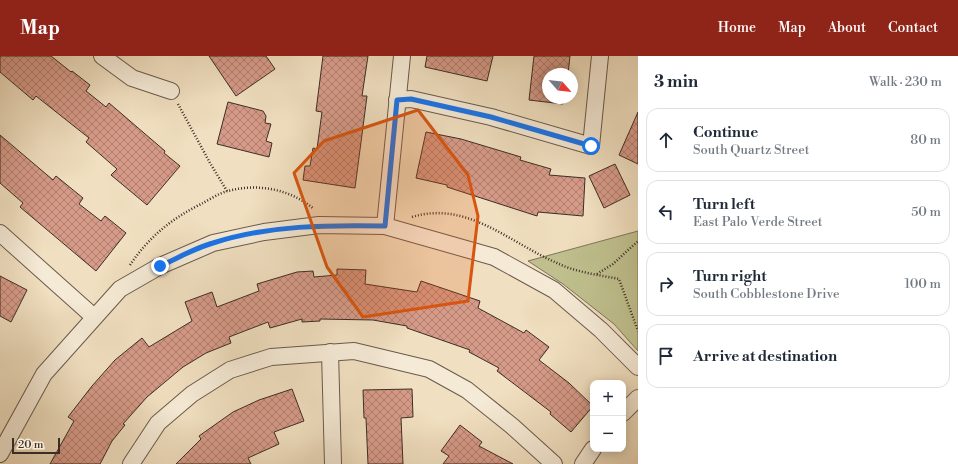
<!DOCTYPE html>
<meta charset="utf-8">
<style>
:root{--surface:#fff;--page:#f2f2f3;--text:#1f2937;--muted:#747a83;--line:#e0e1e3;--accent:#8f2418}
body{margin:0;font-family:"Libre Bodoni",serif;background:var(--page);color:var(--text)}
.controls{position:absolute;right:12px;bottom:12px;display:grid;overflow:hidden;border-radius:8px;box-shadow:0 2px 10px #0003}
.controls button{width:36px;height:36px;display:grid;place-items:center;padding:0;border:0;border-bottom:1px solid var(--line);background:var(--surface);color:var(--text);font:20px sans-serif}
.compass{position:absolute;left:542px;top:12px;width:36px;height:36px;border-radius:50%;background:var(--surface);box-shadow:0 2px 10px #0003;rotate:117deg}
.scale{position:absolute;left:12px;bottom:10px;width:48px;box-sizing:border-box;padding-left:4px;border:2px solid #3d2d26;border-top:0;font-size:11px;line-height:14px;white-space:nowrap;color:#3d2d26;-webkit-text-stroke:3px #f5ead6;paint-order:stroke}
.stop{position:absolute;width:12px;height:12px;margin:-9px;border:3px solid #1a73e8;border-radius:50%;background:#fff}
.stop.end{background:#1a73e8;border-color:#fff;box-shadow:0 1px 4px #0008}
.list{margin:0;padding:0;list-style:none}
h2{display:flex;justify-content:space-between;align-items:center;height:52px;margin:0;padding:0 16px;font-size:17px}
h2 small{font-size:13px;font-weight:400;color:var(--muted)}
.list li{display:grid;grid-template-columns:26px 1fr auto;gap:12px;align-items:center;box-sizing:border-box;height:64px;margin:0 8px 8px;padding:0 8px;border:1px solid var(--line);border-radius:12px}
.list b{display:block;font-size:15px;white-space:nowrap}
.list p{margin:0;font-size:13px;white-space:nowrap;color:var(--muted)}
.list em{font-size:13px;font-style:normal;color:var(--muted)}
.icon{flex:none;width:22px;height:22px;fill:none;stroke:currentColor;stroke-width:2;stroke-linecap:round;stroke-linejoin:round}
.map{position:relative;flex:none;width:638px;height:408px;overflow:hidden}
header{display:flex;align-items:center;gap:24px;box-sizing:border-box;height:56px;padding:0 20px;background:var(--accent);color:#fff}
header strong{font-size:19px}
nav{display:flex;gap:22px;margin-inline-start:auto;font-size:14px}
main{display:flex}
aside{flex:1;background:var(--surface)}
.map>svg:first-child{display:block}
.green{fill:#bfc08e;stroke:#7e765a}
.building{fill:url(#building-cross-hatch);stroke:#3d2d26}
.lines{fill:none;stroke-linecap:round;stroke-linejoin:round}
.minor-casing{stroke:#6a5a4c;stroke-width:18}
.path{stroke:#3d2d26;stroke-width:2.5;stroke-dasharray:1 2;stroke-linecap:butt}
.minor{stroke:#f5ead6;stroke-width:16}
.route{stroke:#1a73e8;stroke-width:5}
.marked{fill:#d7550f;fill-opacity:0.2;stroke:#d7550f;stroke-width:3;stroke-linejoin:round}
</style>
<header>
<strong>Map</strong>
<nav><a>Home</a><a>Map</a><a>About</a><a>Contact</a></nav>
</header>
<main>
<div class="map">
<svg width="638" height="408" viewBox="0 0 638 408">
<defs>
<pattern id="building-cross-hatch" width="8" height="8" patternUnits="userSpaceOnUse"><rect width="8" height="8" fill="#d69a88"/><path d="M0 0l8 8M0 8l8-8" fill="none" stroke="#af7e6f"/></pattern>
</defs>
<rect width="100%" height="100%" fill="#f0dfc0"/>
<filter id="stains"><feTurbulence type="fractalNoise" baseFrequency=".005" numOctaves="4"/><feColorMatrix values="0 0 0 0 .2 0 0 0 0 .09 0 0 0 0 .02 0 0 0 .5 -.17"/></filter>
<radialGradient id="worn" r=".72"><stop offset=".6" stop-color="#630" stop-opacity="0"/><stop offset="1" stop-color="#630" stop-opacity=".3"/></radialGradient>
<!-- green -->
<polygon class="green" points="638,175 638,295 614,268 563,228 528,205"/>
<!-- building -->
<g class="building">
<polygon points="0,0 51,0 71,16 72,15 90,29 86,35 106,51 109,47 165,95 164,97 180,110 147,149 111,119 117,113 86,86 89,82 36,40 33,44 0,16"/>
<polygon points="209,0 266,0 275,13 236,40"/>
<polygon points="323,0 368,0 362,40 367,40 355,132 303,124 305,110 310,110 313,92 317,93 322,56 316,55"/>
<polygon points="427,0 493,0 487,25 425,11"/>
<polygon points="534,0 570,0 568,18 548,18 548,42 564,42 563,48 529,44"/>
<polygon points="228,46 263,55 266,60 265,67 271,68 266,85 272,87 269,101 217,88"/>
<polygon points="638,56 638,108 619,99"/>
<polygon points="426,76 461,83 521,101 520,104 551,113 549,119 585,122 583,160 538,156 537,160 447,131 447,129 416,122"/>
<polygon points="0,79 53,124 56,120 83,142 79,148 101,165 105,160 126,177 96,215 20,151 23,147 0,127"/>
<polygon points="615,108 630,139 604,152 589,120"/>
<polygon points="337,213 366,214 365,228 417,236 421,225 480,245 478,252 524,277 526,274 549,291 539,304 569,327 593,350 571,376 550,358 551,356 497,315 499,312 469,296 470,294 407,272 407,270 373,264 320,263 320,265 302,266 302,263 270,272 268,266 229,281 231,287 206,297 183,311 147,341 123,368 125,369 112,385 100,408 50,408 74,365 68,361 92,330 115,304 142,282 149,291 192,265 185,246 212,236 217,251 259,235 257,228 297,216 313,215 314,221 337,219"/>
<polygon points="0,220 27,234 11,266 0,260"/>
<polygon points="292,333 304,365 274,376 279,388 248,402 251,408 176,408 201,383 199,380 233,356 259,344"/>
<polygon points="412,333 413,361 401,362 403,408 368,408 366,362 364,362 363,334"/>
<polygon points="460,369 482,386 479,390 513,408 443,408 449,400 441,395"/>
</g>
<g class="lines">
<defs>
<g id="minor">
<polyline points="102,0 132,22 171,35"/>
<polyline points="397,44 411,43 491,61 591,90 600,0"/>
<polyline points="385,170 402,0"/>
<polyline points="0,177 94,261"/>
<polyline points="330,296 333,408"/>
<polyline points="623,357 638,342"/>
<polyline points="0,398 44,318 120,233 160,210 213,187 264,176 319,169 385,170 494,201 554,234 601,274 638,311"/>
<polyline points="131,408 158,367 192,338 230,314 271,301 354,295 429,313 467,334 512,370 554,408"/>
<polyline points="583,408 593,393"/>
</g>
</defs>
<!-- minor casing -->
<use href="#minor" class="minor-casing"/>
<!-- path -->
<g class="path">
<polyline points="178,48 210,107 227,135"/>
<path d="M412,161c55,-17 98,26 145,46 18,9 42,12 62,16l19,52"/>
<path d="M130,209c19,-28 41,-46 71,-61 8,-4 18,-11 27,-13 30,-8 62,-2 86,18"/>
<polyline points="597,218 613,208 638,185"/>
</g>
<!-- minor -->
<use href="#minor" class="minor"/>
</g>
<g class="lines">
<!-- route -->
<path class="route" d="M160,210c18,-8 35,-18 53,-23 56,-18 115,-18 172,-17l12,-126 14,-1 80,18 100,29"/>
</g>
<!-- marked area -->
<path class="marked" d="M418,54l50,65 10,41 -10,85 -105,16 -36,-50 -33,-94 30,-32z"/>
<rect width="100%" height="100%" filter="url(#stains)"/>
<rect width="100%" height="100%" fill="url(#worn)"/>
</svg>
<div class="controls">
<button>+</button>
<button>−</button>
</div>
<svg class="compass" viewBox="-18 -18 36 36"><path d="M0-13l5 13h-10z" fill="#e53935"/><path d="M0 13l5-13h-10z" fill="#747a83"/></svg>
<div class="scale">20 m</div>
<div class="stop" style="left:591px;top:90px"></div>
<div class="stop end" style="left:160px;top:210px"></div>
</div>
<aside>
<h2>3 min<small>Walk · 230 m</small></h2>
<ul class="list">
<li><svg class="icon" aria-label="ahead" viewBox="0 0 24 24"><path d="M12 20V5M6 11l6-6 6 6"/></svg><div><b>Continue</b><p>South Quartz Street</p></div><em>80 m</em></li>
<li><svg class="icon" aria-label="left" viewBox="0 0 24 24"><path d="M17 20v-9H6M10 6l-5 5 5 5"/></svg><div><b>Turn left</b><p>East Palo Verde Street</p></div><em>50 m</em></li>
<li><svg class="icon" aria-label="right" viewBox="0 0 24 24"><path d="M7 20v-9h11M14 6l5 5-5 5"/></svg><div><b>Turn right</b><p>South Cobblestone Drive</p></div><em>100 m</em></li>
<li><svg class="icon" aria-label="arrive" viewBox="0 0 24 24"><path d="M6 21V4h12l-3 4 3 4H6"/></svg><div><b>Arrive at destination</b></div></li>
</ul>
</aside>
</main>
